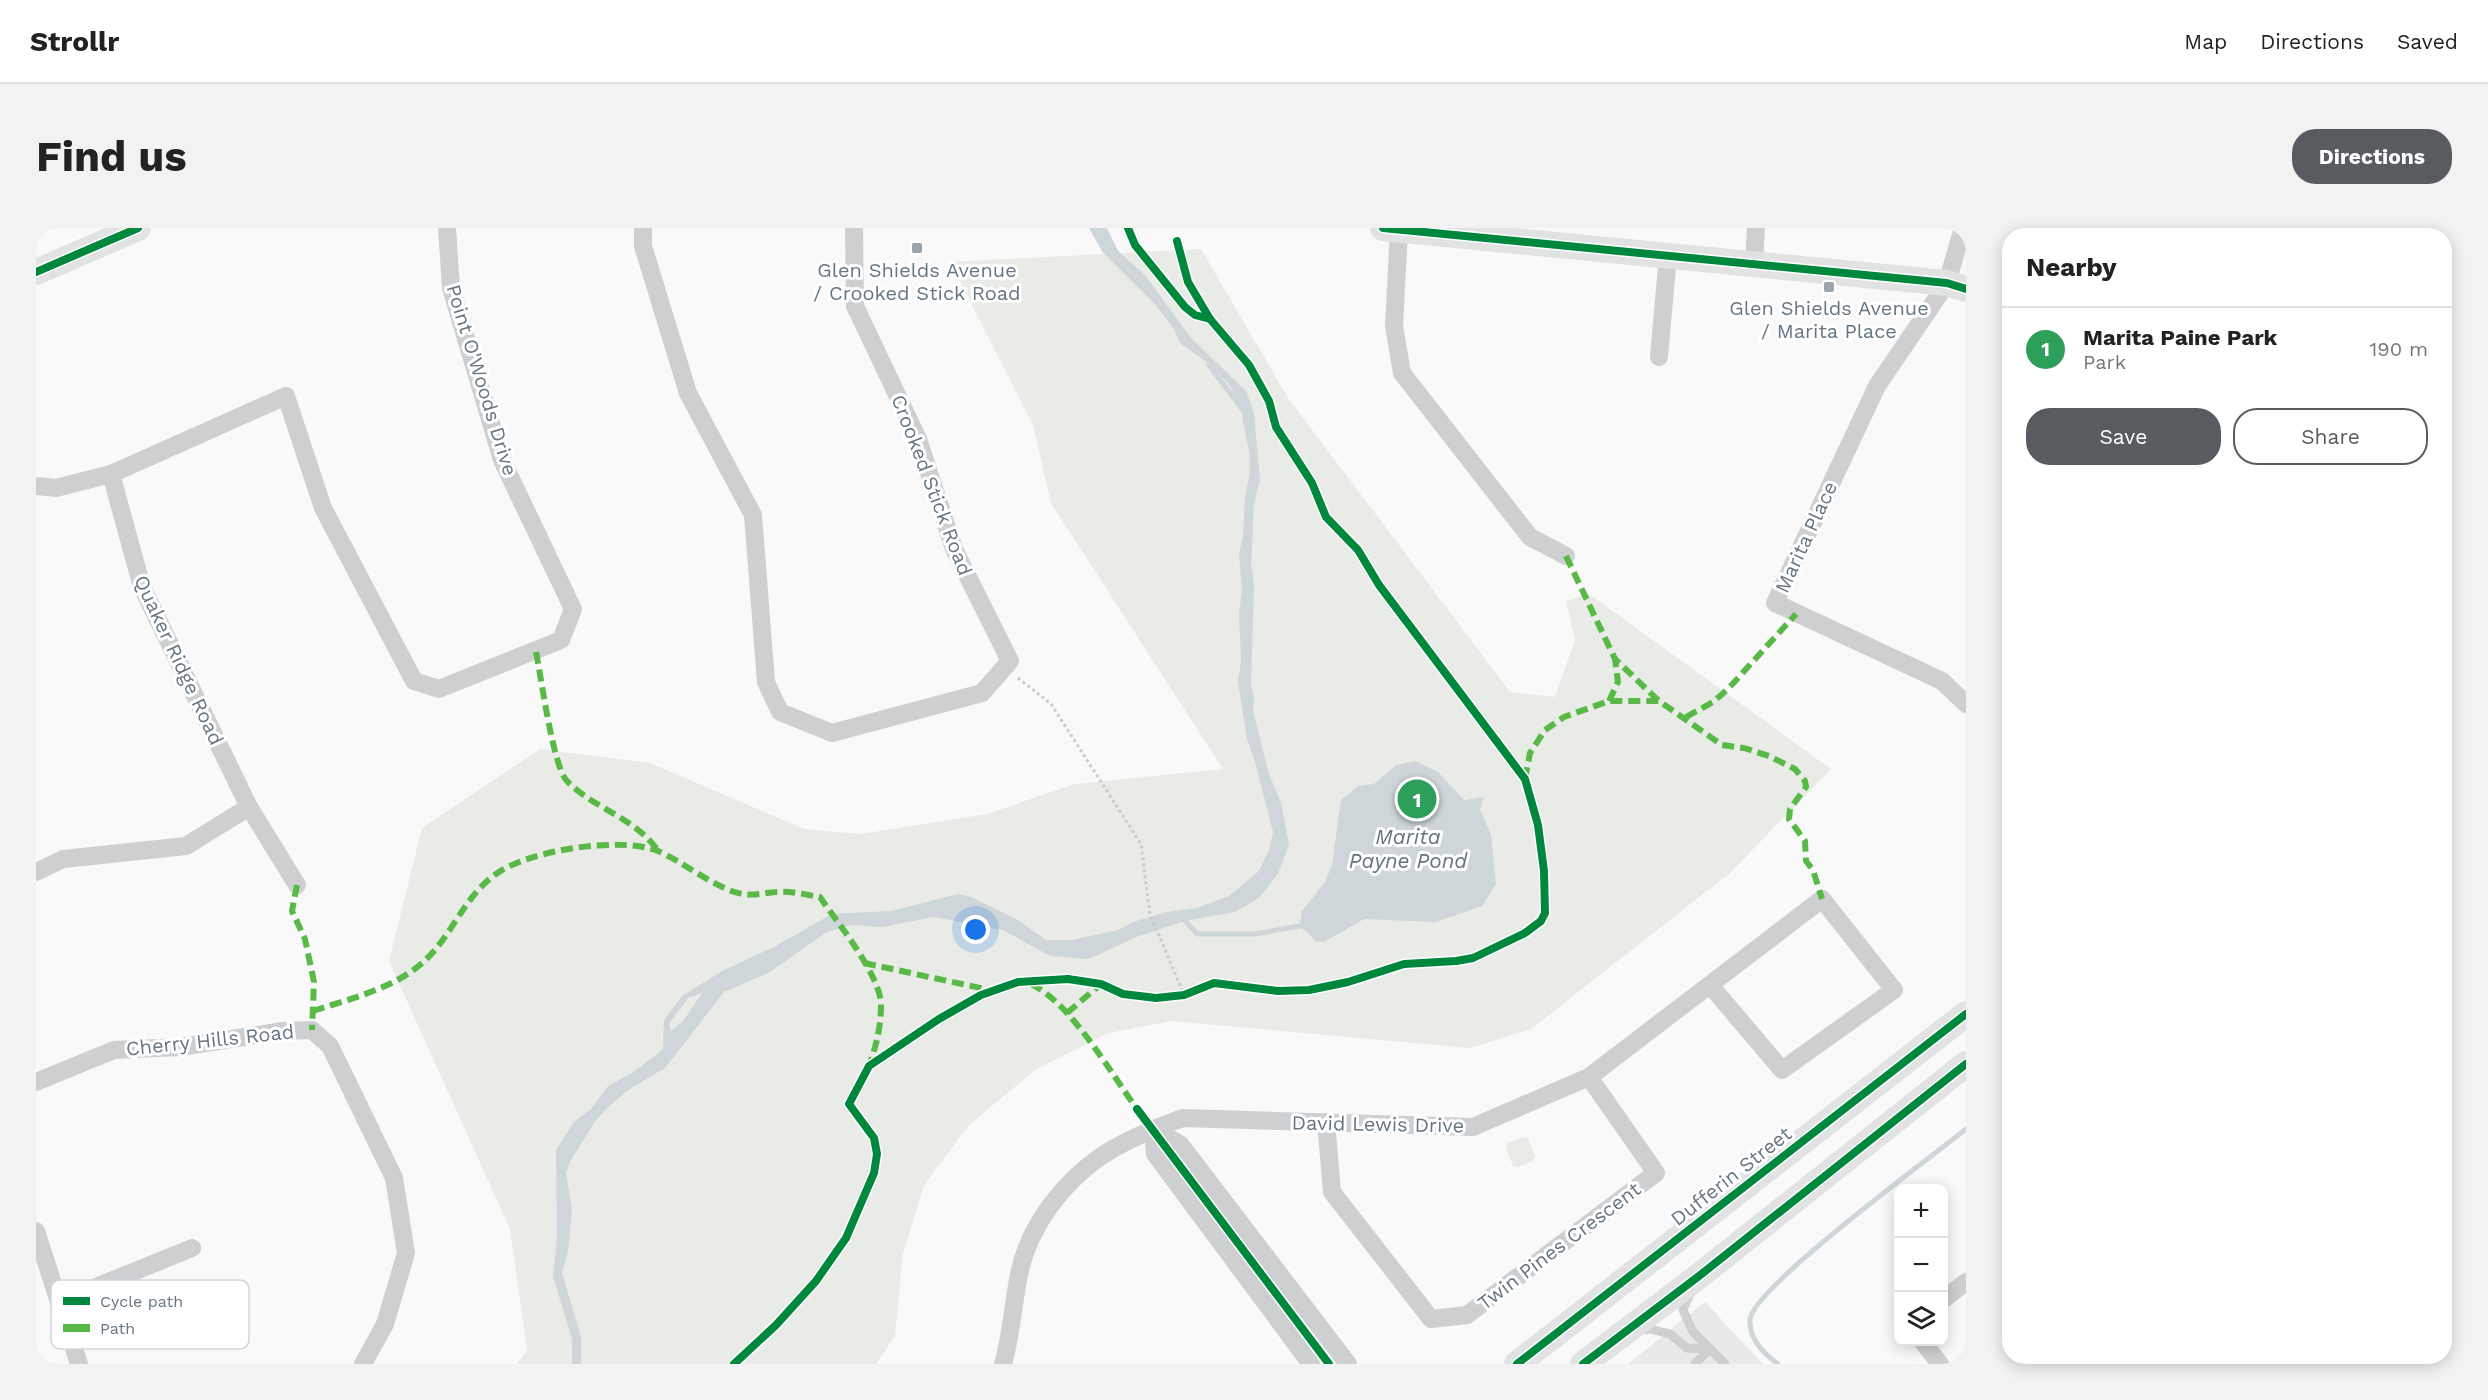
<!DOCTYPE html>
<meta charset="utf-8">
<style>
:root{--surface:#fff;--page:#f2f2f2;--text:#222;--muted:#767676;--line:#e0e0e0;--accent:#585c60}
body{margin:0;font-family:"Work Sans",sans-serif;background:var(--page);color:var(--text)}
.controls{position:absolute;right:18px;bottom:18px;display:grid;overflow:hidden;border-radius:12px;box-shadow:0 3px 15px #0003}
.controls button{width:54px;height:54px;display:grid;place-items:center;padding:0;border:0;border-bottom:2px solid var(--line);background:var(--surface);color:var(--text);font:30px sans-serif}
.you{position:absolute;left:940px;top:702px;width:21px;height:21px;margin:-15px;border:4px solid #fff;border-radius:50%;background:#1a73e8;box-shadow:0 0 0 9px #1a73e833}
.badge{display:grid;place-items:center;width:39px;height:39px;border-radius:50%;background:var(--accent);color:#fff;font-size:20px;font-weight:700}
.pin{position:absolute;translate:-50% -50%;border:3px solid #fff;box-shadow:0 2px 6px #0006}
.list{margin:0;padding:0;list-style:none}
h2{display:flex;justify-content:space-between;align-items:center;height:78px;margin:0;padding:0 24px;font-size:26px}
h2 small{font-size:20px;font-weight:400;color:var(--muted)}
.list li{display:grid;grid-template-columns:39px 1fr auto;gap:18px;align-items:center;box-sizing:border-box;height:84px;padding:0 24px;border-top:2px solid var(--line)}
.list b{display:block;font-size:22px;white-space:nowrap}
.list p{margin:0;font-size:20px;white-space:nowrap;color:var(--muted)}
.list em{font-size:20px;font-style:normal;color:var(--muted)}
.actions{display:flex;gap:12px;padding:18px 24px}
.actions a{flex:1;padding:14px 0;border:2px solid var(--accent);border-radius:24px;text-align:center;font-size:21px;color:var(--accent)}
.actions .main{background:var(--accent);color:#fff}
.icon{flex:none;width:33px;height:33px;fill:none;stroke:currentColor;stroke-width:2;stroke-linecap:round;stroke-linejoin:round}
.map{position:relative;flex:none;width:1930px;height:1136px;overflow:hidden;border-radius:24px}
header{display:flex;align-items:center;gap:36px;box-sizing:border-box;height:84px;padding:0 30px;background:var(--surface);border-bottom:2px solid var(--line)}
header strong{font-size:28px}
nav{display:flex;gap:33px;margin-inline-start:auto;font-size:21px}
.intro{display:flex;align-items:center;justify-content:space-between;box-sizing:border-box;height:144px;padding:0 36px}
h1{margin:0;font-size:42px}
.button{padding:15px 27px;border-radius:24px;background:var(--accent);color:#fff;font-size:21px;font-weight:700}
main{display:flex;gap:36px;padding:0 36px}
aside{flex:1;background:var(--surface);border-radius:24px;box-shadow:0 3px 15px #0003}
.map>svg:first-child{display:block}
.built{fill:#e8e9e9}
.green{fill:#e8ebe6}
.water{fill:#ced6d9;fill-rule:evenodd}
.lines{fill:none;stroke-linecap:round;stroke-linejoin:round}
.stream{stroke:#ced6d9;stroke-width:5}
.path{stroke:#cbcccd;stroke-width:3;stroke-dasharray:3 3;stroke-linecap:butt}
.lane{stroke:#cecfd0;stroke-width:9}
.street{stroke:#cecfd0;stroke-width:18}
.secondary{stroke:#e1e2e2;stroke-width:26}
.quiet{stroke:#58b947;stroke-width:6;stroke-dasharray:12 6;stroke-linecap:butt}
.cycleway-casing{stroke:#fff;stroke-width:11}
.cycleway{stroke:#00873e;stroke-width:8}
.poi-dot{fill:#99a4ac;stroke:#fff;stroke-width:2}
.labels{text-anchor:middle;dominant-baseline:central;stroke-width:6;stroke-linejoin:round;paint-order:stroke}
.poi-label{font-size:20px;fill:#657683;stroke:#fff}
.street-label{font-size:20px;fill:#657683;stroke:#fff}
.water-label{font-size:21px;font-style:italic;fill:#60757c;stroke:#fff}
.key{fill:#fff;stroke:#d1d6da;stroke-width:1.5}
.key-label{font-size:16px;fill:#657683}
</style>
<header>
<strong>Strollr</strong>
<nav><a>Map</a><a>Directions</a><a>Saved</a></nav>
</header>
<div class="intro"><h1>Find us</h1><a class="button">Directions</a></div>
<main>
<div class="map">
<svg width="1930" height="1136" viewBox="0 0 1930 1136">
<rect width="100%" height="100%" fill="#f9f9f9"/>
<!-- built -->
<polygon class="built" points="1669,1074 1727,1136 1592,1136"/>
<!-- green -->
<g class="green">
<polygon points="1165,21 1252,170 1474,464 1519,469 1539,412 1530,373 1553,366 1795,541 1694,645 1495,801 1434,820 1135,793 1073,805 999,842 932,898 888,957 867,1026 859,1108 840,1136 481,1136 491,1122 474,1001 353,733 386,600 504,521 614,535 768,601 825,606 951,586 1039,556 1187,541 1015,275 997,197 914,34"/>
<polygon points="1488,909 1492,910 1499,928 1497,933 1482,939 1477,938 1470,920 1471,915"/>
</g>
<!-- water -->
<g class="water">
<path d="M1053,0h18l11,23 26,23 47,64 55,53 8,22 6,67 -10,40 -1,28 5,37 -3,99 3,13 -1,14 16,63 12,29 8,42 -11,29 -19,24 -24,14 -50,9 -49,16 -47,22 -39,-3 -47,-26 -70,-13 -50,10 -31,-2 -25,7 -59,41 -44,19 -59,76 -34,20 -23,19 -12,13 -25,40 -5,13 6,37 -4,41 -6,22 19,64v27h-9v-25l-19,-63 4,-37 -1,-89 18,-28 17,-13 17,-23 24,-13 28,-21 3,-4 1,-28 18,-24 42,-26 50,-23 58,-33 59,-3 67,-17 13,3 47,23 28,20h26l46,-10 15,-8 34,-10 30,-4 32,-12 30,-25 10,-21 4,-18 -17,-67 -9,-26 -9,-57 3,-21 -2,-49 3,-20 -3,-39 4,-17 2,-39 7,-33 -4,-35 -5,-9 -2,-15 -13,-22 -24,-23 -24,-17 -6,-14 -20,-26 -51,-50zM666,765l-19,28 -12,10 -2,-7 19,-26z"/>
<polygon points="1379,533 1402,544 1428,572 1448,569 1444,581 1455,607 1460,656 1446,678 1400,694 1328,691 1288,714 1280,713 1264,698 1266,683 1289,654 1296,637 1305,572 1322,558 1338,556 1360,537"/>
</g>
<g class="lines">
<!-- stream -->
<g class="stream">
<polyline points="1173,137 1207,182"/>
<polyline points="1209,191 1216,225 1216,244"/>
<polyline points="1213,334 1215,280"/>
<polyline points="1149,693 1161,706 1219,706 1264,698"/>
<path d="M1742,1136c-14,-10 -29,-25 -28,-44 1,-31 183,-164 216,-191"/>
</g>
<!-- path -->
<polyline class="path" points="982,450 1015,476 1105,616 1114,686 1148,767"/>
<!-- lane -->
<g class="lane">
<polyline points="1655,1063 1647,1082 1657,1104 1689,1136"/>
<polyline points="1605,1102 1614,1101 1634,1106 1651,1120 1674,1121"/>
<polyline points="1659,1136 1674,1121"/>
</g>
<!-- street -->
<g class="street">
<polyline points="607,0 607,18 652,165 717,287 730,454 744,484 796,505 946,465 974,433 918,321 882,211 819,78 818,0"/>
<polyline points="1927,0 1911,55 1841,158 1739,375 1906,453 1930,476"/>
<polyline points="1363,2 1358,98 1366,145 1494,309 1530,328"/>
<polyline points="1718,35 1720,0"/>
<polyline points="1623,129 1632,27"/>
<polyline points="0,258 20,260 75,246 250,168 287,280 378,453 403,461 525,412 537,381 466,232 415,60 411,0"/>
<polyline points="213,579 261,657"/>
<polyline points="0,644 27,631 150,618 213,579 106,359 75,246"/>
<polyline points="0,854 78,822 144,819 247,803 276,802 294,818 358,950 370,1025 349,1096 327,1136"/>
<polyline points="1290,894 1296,964 1395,1091 1431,1087 1620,945 1553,849"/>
<polyline points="1117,901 1144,916 1312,1136"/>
<polyline points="1117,901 1119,926 1275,1136"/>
<polyline points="0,1003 43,1136"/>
<polyline points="1908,1071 1930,1054"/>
<polyline points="23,1074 156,1020"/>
<polyline points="1887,1114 1904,1136"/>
<path d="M967,1136c9,-31 10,-63 17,-94 10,-45 43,-87 80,-113 25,-17 55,-29 83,-39l290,9 116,-50 233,-178 72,91 -112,80 -72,-85"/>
</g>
<!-- secondary -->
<g class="secondary">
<polyline points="1347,0 1911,55 1930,61"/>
<polyline points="0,44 102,0"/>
<polyline points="1481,1136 1930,786"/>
<polyline points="1547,1136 1663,1048 1930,836"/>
</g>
<!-- quiet -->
<g class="quiet">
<polyline points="1530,328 1579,431 1623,473 1686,517 1708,520 1733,528 1759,541 1769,553 1770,559 1754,581 1753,591 1769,613 1770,633 1777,642 1786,671"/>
<path d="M500,424c5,24 17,115 31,129 27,28 69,37 91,70"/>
<polyline points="1573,473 1582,454 1579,431"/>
<polyline points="1650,489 1677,474 1692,461 1760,386"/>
<polyline points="1489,551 1494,525 1509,502 1528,489 1573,473 1623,473"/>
<polyline points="261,657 256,683 269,711 278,754 276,802"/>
<polyline points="828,735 954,762"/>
<path d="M995,756c40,19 79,88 106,125"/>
<path d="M277,783c36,-12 79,-22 108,-47 30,-25 42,-67 75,-90 33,-24 124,-38 162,-23 24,10 61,40 85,43 12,2 25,-2 36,-2 14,-1 28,3 41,5 17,25 62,80 61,109 0,21 -5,40 -12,60"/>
<polyline points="1031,785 1065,756"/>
</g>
<defs>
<g id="cycleway">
<polyline points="1092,0 1099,17 1149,79 1159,87 1174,91"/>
<polyline points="1347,0 1911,55 1930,61"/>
<polyline points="0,44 102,0"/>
<polyline points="1101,881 1293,1136"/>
<polyline points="698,1136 740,1097 780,1053 810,1010 838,945 841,926 838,910 813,876 833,838 903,791 945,767 982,754 1032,751 1065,756 1087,766 1120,770 1148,767 1178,755 1242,763 1273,762 1312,754 1368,736 1420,733 1437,730 1489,705 1505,693 1509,685 1508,643 1502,597 1489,551 1343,357 1322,322 1290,289 1276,255 1240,199 1233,173 1213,137 1174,91 1152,54 1141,13"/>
<polyline points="1481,1136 1930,786"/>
<polyline points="1547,1136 1663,1048 1930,836"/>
</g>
</defs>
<!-- cycleway casing -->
<use href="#cycleway" class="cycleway-casing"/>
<!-- cycleway -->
<use href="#cycleway" class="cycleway"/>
</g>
<!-- markers -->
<g class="poi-dot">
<rect x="875" y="14" width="12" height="12" rx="3"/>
<rect x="1787" y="53" width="12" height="12" rx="3"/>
</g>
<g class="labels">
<!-- poi labels -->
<g class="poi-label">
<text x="881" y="42">Glen Shields Avenue<tspan x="881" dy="23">/ Crooked Stick Road</tspan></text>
<text x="1793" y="80">Glen Shields Avenue<tspan x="1793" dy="23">/ Marita Place</tspan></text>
</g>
<!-- street labels -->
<g class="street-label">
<text transform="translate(446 152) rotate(73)">Point O'Woods Drive</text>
<text transform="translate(896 257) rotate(69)">Crooked Stick Road</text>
<text transform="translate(1770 309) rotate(-65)">Marita Place</text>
<text transform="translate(143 432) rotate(65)">Quaker Ridge Road</text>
<text transform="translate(174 812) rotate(-6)">Cherry Hills Road</text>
<text transform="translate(1342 896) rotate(1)">David Lewis Drive</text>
<text transform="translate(1695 948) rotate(-38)">Dufferin Street</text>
<text transform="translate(1523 1018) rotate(-37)">Twin Pines Crescent</text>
</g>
<!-- water labels -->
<g class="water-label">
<text x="1372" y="608">Marita<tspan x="1372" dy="24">Payne Pond</tspan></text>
</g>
</g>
<!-- legend -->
<rect x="15" y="1052" width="198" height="69" rx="9" class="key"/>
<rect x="27" y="1069" width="27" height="8" fill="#00873e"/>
<rect x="27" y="1096" width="27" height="8" fill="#58b947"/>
<g class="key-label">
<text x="64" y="1079">Cycle path</text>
<text x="64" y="1106">Path</text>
</g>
</svg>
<div class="controls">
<button>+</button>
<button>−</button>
<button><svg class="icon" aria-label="layers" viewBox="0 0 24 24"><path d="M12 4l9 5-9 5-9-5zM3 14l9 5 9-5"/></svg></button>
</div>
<div class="you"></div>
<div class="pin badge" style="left:1381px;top:571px;background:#2e9e5b">1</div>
</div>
<aside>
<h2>Nearby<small></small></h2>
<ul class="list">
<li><span class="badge" style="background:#2e9e5b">1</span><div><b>Marita Paine Park</b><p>Park</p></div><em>190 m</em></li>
</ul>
<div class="actions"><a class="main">Save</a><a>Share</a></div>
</aside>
</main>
